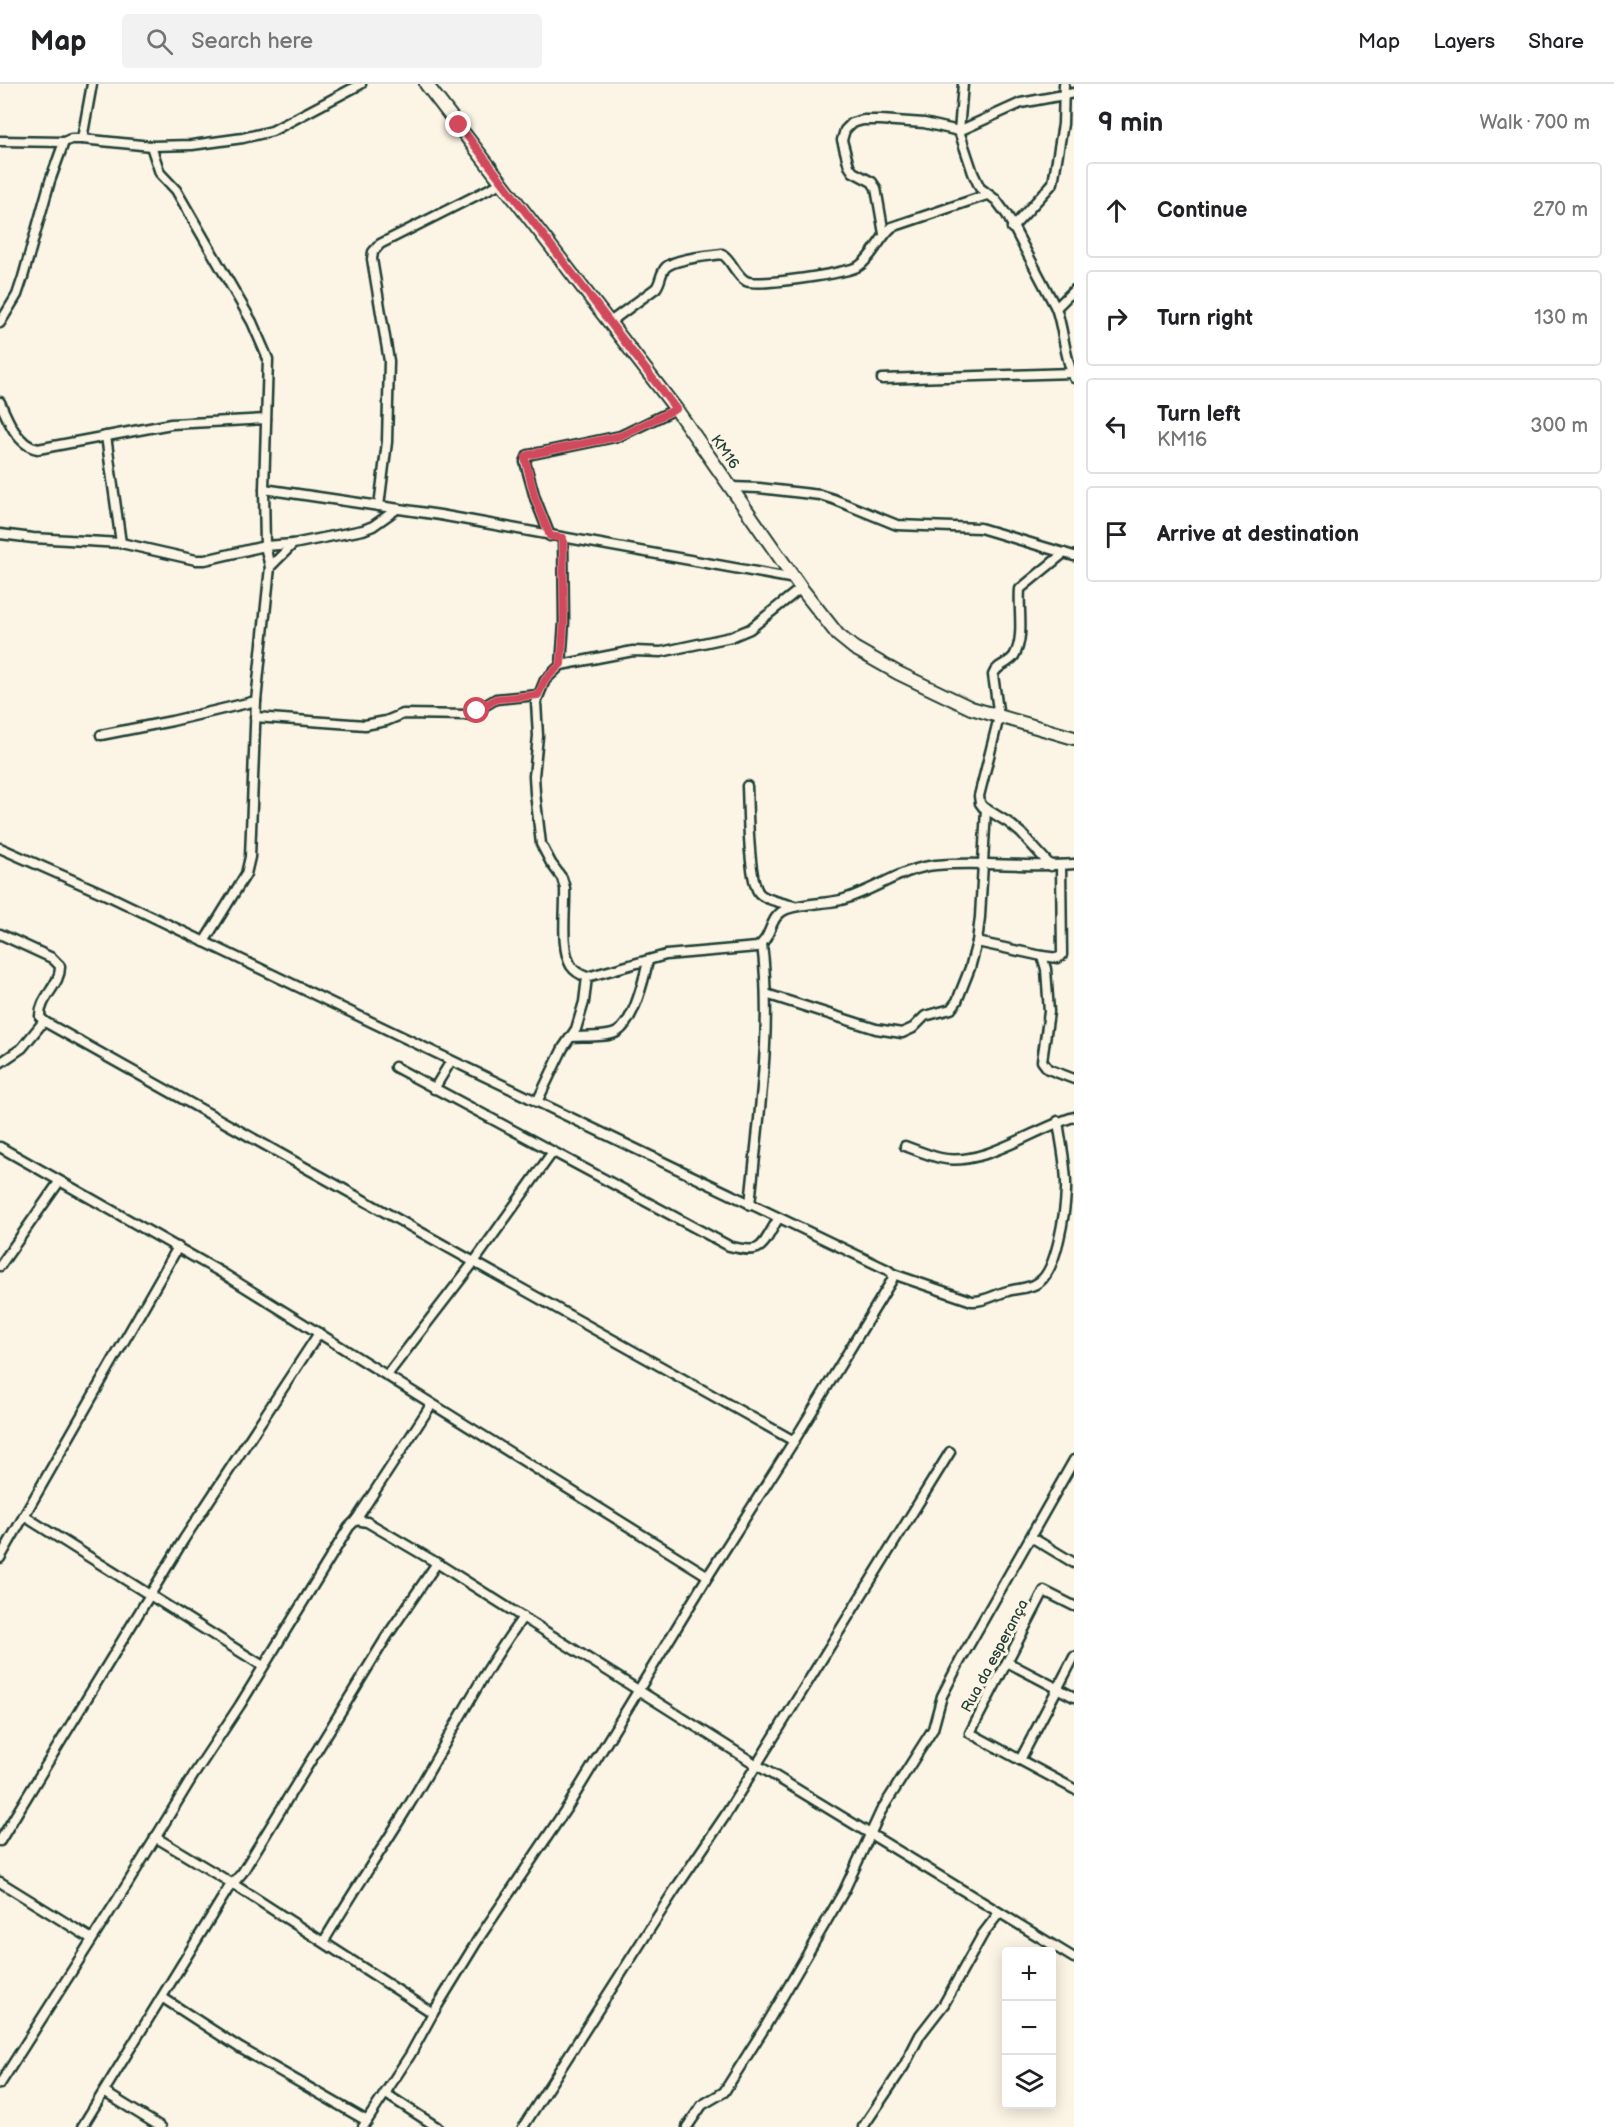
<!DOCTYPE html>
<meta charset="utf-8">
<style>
:root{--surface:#fff;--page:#f2f2f2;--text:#202124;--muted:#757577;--line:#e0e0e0}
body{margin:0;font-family:"Balsamiq Sans",sans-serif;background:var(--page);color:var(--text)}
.controls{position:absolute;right:18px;bottom:18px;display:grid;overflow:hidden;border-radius:6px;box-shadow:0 3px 15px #0003}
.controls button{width:54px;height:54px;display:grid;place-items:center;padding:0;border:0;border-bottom:2px solid var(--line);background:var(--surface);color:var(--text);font:30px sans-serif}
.stop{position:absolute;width:18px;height:18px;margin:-14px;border:4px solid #d1495b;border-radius:50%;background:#fff}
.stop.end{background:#d1495b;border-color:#fff;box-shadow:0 2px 6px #0008}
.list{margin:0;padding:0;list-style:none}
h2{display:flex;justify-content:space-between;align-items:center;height:78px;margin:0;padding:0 24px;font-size:26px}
h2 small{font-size:20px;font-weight:400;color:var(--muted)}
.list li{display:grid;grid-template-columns:39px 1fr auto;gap:18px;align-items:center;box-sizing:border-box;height:96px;margin:0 12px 12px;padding:0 12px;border:2px solid var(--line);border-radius:6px}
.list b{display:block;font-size:22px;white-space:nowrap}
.list p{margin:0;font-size:20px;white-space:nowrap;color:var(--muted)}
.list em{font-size:20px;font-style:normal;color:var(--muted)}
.icon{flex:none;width:33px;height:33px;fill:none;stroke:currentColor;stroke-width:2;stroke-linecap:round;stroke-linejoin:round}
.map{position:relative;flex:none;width:1074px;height:2043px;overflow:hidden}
header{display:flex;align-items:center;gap:36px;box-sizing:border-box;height:84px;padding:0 30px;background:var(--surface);border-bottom:2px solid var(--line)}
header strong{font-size:28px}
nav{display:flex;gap:33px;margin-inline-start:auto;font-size:21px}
.search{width:420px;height:54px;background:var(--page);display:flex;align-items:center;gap:15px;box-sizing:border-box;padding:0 21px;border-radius:6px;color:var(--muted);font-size:22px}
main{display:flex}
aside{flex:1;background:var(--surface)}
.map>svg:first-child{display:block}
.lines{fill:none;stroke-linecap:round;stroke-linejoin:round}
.street-casing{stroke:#1f3d34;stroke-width:13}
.secondary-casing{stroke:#1f3d34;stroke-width:16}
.street{stroke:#fcf5e5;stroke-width:8}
.secondary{stroke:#fcf5e5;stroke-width:12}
.route{stroke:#d1495b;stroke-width:8}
.labels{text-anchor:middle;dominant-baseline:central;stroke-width:6;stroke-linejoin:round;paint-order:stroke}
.street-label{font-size:15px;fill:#1f3d34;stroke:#fcf5e5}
</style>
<header>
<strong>Map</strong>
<div class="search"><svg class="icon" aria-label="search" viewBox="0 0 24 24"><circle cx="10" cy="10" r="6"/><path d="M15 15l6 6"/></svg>Search here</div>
<nav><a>Map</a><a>Layers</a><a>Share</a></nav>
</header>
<main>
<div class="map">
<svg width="1074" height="2043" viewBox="0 0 1074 2043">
<rect width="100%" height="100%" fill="#fcf5e5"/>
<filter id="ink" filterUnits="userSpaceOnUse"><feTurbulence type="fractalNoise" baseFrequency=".0167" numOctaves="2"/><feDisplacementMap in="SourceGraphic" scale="12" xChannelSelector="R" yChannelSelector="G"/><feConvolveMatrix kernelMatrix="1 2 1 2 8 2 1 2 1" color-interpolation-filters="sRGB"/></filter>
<g filter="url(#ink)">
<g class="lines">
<defs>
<g id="street">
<path d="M963,0l-4,47 14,42 7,15 16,12 11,15 49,93c8,23 8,47 18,70"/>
<polyline points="82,55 92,0"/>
<polyline points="0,57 64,58 71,55 82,55 151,62 192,61 243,54 272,47 361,0"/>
<polyline points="151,62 160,89 176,106 252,238 268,275 264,405 265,462 270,483 256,617 250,773 246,790 204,858"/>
<polyline points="1012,144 1053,99 1063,40 1064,0"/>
<polyline points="884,150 876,104 872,98 853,88 849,82 842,56 845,46 852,39 863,36 881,36 924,39 959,47 1021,19 1074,9"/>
<polyline points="1056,224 1074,206"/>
<path d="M610,238l46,-34c5,-6 4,-15 10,-21 10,-9 43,-11 56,-13 10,6 13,21 24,27 11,6 103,-8 113,-15 14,-9 20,-28 33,-39l95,-32"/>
<polyline points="0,239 17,211 23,193 50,97 64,58"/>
<polyline points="882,295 1072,289"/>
<path d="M0,318c7,17 18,44 38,47l133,-25 95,-5"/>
<polyline points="106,352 121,459"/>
<polyline points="731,403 759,404 820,411 833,415 897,441 980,444 1074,472"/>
<polyline points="264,405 440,431 795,495"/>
<polyline points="379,422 387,358 389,277 372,175 373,168 380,160 501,99"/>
<polyline points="0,450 33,454 121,459 196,476 205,476 265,462 293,460 363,446 373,442 397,425"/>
<polyline points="550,452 535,414 525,378 528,371 620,352 676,325"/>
<polyline points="270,483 293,460"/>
<path d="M801,504l-51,41 -19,8 -70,15 -28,-1 -72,14 -16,15 -9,22 2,34 -4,40 1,17 6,51 10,19 11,15 3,10c1,21 -5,60 6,78 4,6 10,9 16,11l79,-22 91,-8c16,-9 11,-31 30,-38 17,-6 37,-5 54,-9 33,-9 61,-32 95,-35 46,-4 92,3 138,-1"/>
<polyline points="561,581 564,538 563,454"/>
<polyline points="255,633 365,641 386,637 403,630 469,631 496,615 538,611"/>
<polyline points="101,651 172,637 256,617"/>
<path d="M747,702c1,20 1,93 12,107 6,7 25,10 35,13"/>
<path d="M0,764l111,49 777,373 5,4 79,27c12,1 24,-7 36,-10 10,-3 22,-2 31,-9 18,-12 26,-70 27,-91 1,-23 -5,-47 -8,-70"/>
<path d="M1051,782l-30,-33 -12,-10 -26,-16 -3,-4 -1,-7 20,-79 -6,-42c4,-11 16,-11 21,-19 11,-18 4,-47 6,-67l44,-36"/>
<path d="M0,850l52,24 8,8c1,19 -21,32 -20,51l5,5 749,419"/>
<polyline points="977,858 1042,872 1046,885 1049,928 1042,977 1048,985 1074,995"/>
<polyline points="1042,872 1058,874 1062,871 1061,781"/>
<polyline points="766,910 876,945 902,949 913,944 925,932 951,925 957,917 970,884 977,858 980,833 986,725"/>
<path d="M571,953c11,-1 37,1 46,-5 17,-10 27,-53 31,-71"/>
<polyline points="0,979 22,964 44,937"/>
<path d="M395,983l334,179c35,9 32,1 49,-27"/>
<polyline points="434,1005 451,977"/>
<polyline points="537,1018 563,964 576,945 584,918 587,893"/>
<path d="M905,1062c11,4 23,9 35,12 42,10 95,-30 134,-41"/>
<polyline points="0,1063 224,1190 708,1492"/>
<path d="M750,1121c8,-86 23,-174 12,-261"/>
<polyline points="0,1182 59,1098"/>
<polyline points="387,1291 474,1178 552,1069"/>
<polyline points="24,1432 263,1582"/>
<polyline points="356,1436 367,1438 437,1479 757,1681 1074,1874"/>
<polyline points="1031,1453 1074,1479"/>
<polyline points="0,1474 178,1163"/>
<polyline points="1074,1522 1044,1507 970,1649 1074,1705"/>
<polyline points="1007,1578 1074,1613"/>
<polyline points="1020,1676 1074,1573"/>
<polyline points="155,1753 233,1800 433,1929"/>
<polyline points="0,1757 184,1455 319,1249"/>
<polyline points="0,1798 92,1855"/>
<path d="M324,1857c27,-46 57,-90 85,-136 38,-62 70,-128 114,-188"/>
<polyline points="163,1914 240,1964 367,2037"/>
<polyline points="0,2000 128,1799 193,1692 240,1621 349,1443 356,1436 431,1321"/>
<polyline points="104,2008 161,2043"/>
<polyline points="386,2010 437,2043"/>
<polyline points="82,2043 228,1805 242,1789 387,1552 437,1479"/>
<polyline points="363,2043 410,1971 433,1929 479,1854 568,1722 708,1492 794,1357 892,1196 893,1190"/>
<polyline points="523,2043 674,1807 725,1732 950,1368"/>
<polyline points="687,2043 702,2021 724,2008 765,1943 844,1807 881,1727 933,1645 942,1612 960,1577 1074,1376"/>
<polyline points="863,2043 904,1982 920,1951 944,1920 983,1850 999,1829"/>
</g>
<polyline id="secondary" points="426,0 676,325 801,504 838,551 854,564 898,589 971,624 1074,654"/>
</defs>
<!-- street casing -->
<use href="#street" class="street-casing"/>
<!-- secondary casing -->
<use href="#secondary" class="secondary-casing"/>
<!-- street -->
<use href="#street" class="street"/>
<!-- secondary -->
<use href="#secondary" class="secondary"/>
</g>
</g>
<g class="lines" filter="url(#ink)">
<!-- route -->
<polyline class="route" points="459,41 676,325 620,352 528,371 525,374 535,414 550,452 563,454 564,538 561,580 545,596 538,611 496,615 477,627"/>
</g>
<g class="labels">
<!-- street labels -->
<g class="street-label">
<text transform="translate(725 368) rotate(55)">KM16</text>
<text transform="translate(995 1572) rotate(-62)">Rua da esperança</text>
</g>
</g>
</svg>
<div class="controls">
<button>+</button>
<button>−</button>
<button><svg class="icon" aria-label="layers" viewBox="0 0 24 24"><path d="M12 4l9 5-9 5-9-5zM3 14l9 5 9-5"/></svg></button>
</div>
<div class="stop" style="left:477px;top:627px"></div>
<div class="stop end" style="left:459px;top:41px"></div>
</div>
<aside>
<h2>9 min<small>Walk · 700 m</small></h2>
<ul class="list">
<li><svg class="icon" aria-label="ahead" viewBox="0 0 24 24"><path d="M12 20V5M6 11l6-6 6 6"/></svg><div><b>Continue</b></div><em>270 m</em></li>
<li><svg class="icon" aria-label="right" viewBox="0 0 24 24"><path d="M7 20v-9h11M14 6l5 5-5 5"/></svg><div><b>Turn right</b></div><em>130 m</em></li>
<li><svg class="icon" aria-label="left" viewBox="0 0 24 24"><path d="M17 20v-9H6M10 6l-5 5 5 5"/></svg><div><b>Turn left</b><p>KM16</p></div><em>300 m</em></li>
<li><svg class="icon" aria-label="arrive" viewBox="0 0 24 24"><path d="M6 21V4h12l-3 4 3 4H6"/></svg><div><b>Arrive at destination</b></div></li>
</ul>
</aside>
</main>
